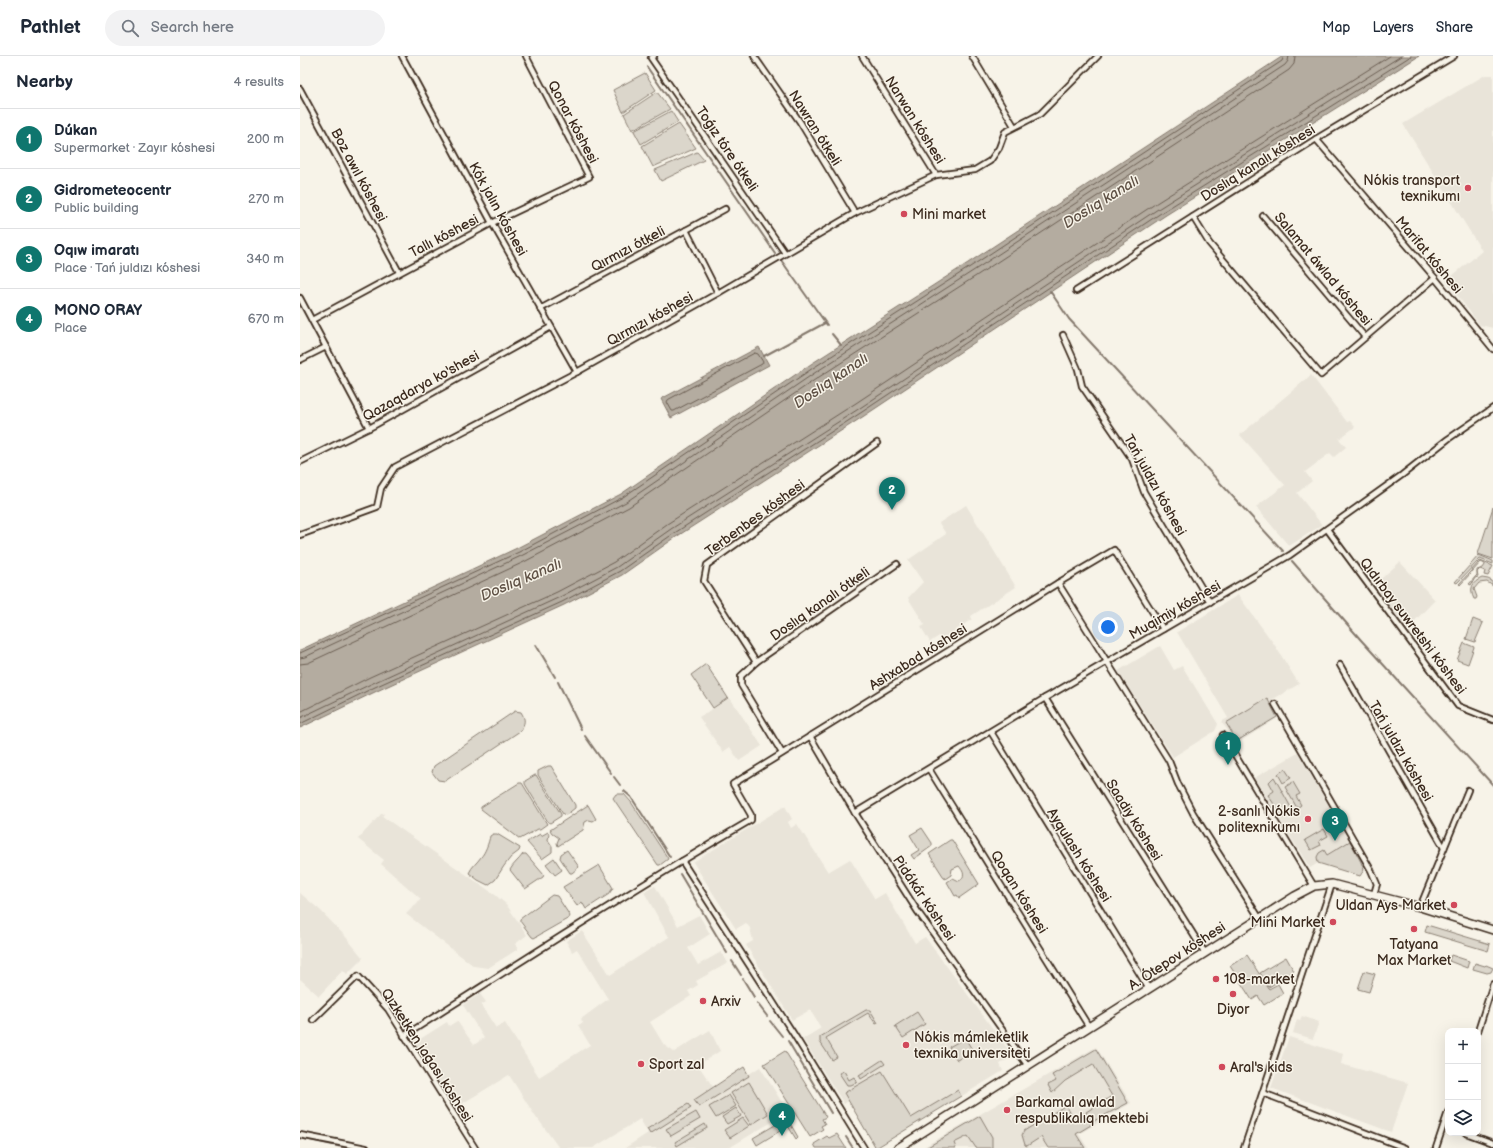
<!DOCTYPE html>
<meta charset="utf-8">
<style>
:root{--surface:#fff;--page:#f2f2f3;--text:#1f2937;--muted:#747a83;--line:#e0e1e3;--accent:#0f766e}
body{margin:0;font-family:"Balsamiq Sans",sans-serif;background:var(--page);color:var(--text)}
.controls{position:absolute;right:12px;bottom:12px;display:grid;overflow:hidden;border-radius:8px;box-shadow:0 4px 16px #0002}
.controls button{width:36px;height:36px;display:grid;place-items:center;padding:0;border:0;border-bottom:1px solid var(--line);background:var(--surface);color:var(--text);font:20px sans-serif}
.you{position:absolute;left:808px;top:571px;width:14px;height:14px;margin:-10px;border:3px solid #fff;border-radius:50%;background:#1a73e8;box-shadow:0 0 0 6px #1a73e833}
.badge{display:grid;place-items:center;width:26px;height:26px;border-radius:50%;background:var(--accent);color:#fff;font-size:13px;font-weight:700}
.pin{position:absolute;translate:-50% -33px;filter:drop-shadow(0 1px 2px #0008)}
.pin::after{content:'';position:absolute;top:21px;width:14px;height:12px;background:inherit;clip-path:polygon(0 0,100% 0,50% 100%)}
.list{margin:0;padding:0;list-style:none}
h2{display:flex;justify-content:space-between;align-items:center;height:52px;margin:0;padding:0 16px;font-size:17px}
h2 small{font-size:13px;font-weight:400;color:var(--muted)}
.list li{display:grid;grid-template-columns:26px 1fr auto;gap:12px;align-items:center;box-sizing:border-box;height:60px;padding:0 16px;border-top:1px solid var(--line)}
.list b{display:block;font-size:15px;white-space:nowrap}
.list p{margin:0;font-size:13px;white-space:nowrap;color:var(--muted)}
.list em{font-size:13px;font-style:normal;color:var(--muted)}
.icon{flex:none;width:22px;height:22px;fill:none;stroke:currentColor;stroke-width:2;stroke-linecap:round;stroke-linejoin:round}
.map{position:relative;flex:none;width:1193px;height:1092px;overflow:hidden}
header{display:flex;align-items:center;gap:24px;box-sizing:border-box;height:56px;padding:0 20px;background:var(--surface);border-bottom:1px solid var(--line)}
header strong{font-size:19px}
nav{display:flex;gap:22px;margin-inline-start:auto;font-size:14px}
.search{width:280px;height:36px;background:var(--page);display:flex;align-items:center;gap:10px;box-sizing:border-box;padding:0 14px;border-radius:22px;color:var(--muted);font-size:15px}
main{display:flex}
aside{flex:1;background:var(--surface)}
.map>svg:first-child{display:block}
.built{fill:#e9e4d9}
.green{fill:#dbd6cb;stroke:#8b8074}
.water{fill:#b4aca0;stroke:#84786c}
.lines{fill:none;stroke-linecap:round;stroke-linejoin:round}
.shore{stroke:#6b5e52;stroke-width:1}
.stream{stroke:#84786c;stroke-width:2}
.street-casing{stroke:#3b2a1e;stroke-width:8}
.secondary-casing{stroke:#3b2a1e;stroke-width:10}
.street{stroke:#f7f3e8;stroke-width:4.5}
.secondary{stroke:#f7f3e8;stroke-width:7}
.poi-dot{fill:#d1495b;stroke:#f7f3e8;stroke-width:1.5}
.labels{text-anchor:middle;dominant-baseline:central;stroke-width:3;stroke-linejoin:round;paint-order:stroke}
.street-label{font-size:14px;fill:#3b2a1e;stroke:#f7f3e8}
.poi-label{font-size:14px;fill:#3b2a1e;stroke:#f7f3e8;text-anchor:start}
.water-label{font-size:15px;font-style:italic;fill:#5f5145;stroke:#f7f3e8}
</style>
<header>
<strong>Pathlet</strong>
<div class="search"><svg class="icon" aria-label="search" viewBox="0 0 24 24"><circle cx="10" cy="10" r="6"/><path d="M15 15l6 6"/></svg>Search here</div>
<nav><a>Map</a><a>Layers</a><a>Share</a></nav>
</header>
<main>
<aside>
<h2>Nearby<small>4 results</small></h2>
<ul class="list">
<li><span class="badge">1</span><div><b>Dúkan</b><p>Supermarket · Zayır kóshesi</p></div><em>200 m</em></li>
<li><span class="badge">2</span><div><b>Gidrometeocentr</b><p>Public building</p></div><em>270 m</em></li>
<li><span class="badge">3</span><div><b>Oqıw imaratı</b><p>Place · Tań juldızı kóshesi</p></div><em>340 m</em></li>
<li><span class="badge">4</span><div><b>MONO ORAY</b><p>Place</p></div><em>670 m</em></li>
</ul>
</aside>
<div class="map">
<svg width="1193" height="1092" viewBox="0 0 1193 1092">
<rect width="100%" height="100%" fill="#f7f3e8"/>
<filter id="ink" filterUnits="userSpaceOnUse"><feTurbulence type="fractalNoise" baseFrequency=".025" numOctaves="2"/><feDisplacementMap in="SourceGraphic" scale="8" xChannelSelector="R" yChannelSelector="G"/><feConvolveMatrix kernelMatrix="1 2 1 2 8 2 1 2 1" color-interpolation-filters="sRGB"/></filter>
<g filter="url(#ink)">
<!-- built -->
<g class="built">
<polygon points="1185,19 1193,19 1193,272 1180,269 1146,225 1182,195 1103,68"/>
<polygon points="1011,319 1047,366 1050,365 1055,371 1039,383 1046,391 1034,401 1030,397 1005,416 1012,425 997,437 1022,469 989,490 956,451 985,429 940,379"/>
<polygon points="666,449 716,531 671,560 672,563 641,584 639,580 630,586 621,571 625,569 608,542 623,526 608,504 646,478 639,467"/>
<polygon points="1100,506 1135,544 1107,573 1074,529"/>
<polygon points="938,539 974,588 999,628 970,645 979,661 938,687 921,666 928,662 877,576"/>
<polygon points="860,590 874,614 882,610 918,668 915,675 873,701 818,615"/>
<polygon points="430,642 462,690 439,705 430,691 423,696 399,661"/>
<polygon points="998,697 1061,806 1064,814 1060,820 1018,807 1010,812 954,722"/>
<polygon points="485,750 492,763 488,766 491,772 497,768 528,816 550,803 575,843 585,837 615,887 625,881 713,1000 700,1008 703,1015 576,1092 548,1045 544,1048 503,983 521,972 510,954 492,964 446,889 453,885 450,872 446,867 436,873 393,806"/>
<polygon points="82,757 84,758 82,760 194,838 206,848 227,879 215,888 218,893 188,912 174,910 106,858 121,843 81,808 84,804 58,783"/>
<polygon points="355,830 378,870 399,859 410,878 388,892 398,909 421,896 428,907 396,925 398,929 388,935 391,940 350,966 364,989 374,996 410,974 420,995 398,1009 418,1038 460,1011 488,1056 429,1092 325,1092 348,1077 340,1063 293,1092 259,1092 238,1063 237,1063 209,1019 155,1052 111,983 114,981 117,985 147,966 149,970 157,965 174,989 184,982 163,949 180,938 186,946 181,949 196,972 205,967 239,1021 290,989 278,969 283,967 281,963 308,943 277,893 272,896 266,885 282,875 310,919 369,881 344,836"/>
<polygon points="0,837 21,855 45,880 63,902 47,918 43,914 19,940 0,923"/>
<polygon points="1002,960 1019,966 1013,983 993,977 997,963 1000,964"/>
<polygon points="989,981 1043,998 1041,1008 1108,1027 1091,1076 971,1032"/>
<polygon points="796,991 831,1047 779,1078 787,1091 789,1092 622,1092"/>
</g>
<!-- green -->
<g class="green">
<polygon points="345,17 356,34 323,56 313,34"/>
<polygon points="357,36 370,53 332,74 324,58"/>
<polygon points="371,55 378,66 341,88 334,75"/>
<polygon points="379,68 396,92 353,111 342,90"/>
<polygon points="397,96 404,104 361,125 355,114"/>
<polygon points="1193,451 1193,503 1178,498"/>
<polygon points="1179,499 1193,505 1193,508 1180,503 1157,527 1155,526"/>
<polygon points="1180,505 1193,510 1188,520 1184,519 1185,515 1180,513 1177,516 1178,521 1175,522 1171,529 1169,528 1177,519 1177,514 1183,512 1185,509 1185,508 1181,506 1160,529 1159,528"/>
<path d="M1182,522l6,1 4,2 1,5 -6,-4 -8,1 -5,6 3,8 -1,2h-2c-5,-10 -2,-17 8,-21z"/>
<polygon points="1173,563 1183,567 1175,586 1166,583"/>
<polygon points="1164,587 1174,591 1168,608 1157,604"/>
<polygon points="406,608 428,642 413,652 391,619"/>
<polygon points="967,642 977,661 937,685 926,667"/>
<path d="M215,655l6,1c5,8 4,11 -1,19l-75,50 -7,-1 -6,-8 2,-6z"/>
<polygon points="248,710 251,710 275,749 275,752 266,759 263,758 238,719 238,715"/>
<polygon points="985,713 991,722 983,727 978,718"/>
<polygon points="235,719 236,719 261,758 261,760 250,767 248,766 225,728 225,725"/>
<polygon points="974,721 993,755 983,762 968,739 974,735 969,726"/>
<polygon points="993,726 1000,738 996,740 1001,749 997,752 985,731"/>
<polygon points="219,727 222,727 247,768 240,773 238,773 220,783 181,753 181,751"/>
<polygon points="316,738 324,738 331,746 367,801 368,803 360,809 358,809 313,742"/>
<polygon points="288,749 296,763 293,765 289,764 285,766 283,774 258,790 257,787 259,782 252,777 250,774"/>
<polygon points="1034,757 1041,770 1034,774 1026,761"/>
<polygon points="622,772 632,787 632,790 614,803 611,799 619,794 610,779"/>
<polygon points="1024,773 1028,780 1019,785 1021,789 1011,794 1005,784"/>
<polygon points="248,776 249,778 248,784 252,790 252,796 242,803 227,786 240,778 241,780"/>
<path d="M193,778h4l23,14 -1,3 -8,6 -7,9 -9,14 -7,5 -10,-5 -9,-7c3,-7 8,-10 12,-16 4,-4 8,-15 9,-21z"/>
<path d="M650,784h2l27,44 -20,14 -2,-3 -2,1 -8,-14 6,-4 6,3 3,-2c3,-5 1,-8 -3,-13l-7,3 -1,6 -6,4 -16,-25z"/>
<polygon points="1050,785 1061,806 1064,814 1060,820 1018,807 1017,801 1019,797 1024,794 1027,799"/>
<polygon points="267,794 279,811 272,817 270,817 260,802 261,798"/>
<path d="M223,798h3l18,21 -1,2 -18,12 -15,-19c3,-6 9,-10 13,-16z"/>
<polygon points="254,802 262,814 255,819 246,808"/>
<polygon points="299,809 313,832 309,838 286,853 282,846 277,850 263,831"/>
<polygon points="252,839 257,840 270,860 269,862 234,882 232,881 220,865 220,863"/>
<polygon points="1127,869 1190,888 1188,895 1125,876"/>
<polygon points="947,899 969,933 978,928 983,937 964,949 958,940 952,944 930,910"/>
<polygon points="1151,899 1169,905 1167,912 1149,905"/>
<polygon points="986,901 994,915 969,931 960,917"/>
<polygon points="1175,907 1185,910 1186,909 1193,912 1191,916 1187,917 1173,913"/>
<polygon points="1064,915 1075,918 1069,936 1058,933"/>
<polygon points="566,954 570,954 578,967 576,968 568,957 526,982 537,1001 532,1004 520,986 520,981"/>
<polygon points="617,956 625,968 603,982 595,970"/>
<polygon points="665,982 673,995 657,1004 649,991"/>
<polygon points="796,993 828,1047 792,1066 786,1056 812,1040 793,1008 765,1025 752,1037 748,1029 756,1025 752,1019"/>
<polygon points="485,995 526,1061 522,1063 525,1068 521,1070 523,1073 510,1081 464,1008"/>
<polygon points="582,1004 585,1008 561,1023 559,1019"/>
<polygon points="444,1011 449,1020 399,1051 394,1044"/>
<polygon points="544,1015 549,1024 554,1021 557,1026 551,1029 547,1029 539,1017"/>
<polygon points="582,1015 611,1062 658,1034 661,1040 576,1092 544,1037"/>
<polygon points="449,1026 468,1058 451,1069 431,1037"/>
<polygon points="429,1039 436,1050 416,1062 409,1051"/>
<polygon points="388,1048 391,1052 350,1078 347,1073"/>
<polygon points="766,1049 773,1062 784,1057 791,1069 776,1078 785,1092 748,1092 741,1081 727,1090 725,1089 722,1079 724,1075"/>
<polygon points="436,1052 441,1060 427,1068 422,1061"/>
<polygon points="396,1056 400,1063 371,1080 366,1073"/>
<polygon points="680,1060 692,1081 692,1092 676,1092 668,1080 654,1087 656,1092 626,1092"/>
<polygon points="443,1062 449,1070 430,1082 424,1074"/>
<polygon points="487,1062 498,1081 496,1083 488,1070 457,1089 453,1082"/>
<polygon points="405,1068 407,1072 377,1090 375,1086"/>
<polygon points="537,1078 546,1092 516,1092 514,1088 527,1080 529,1082"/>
</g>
<!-- water -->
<g class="water">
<polygon points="983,0 1119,0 866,159 564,360 376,481 322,519 264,549 77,635 0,672 0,594 217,492 321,438 511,308 668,207"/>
<polygon points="459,291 469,309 371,362 361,343"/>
</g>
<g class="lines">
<!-- shore -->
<g class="shore">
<polygon points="455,297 458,298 463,306 462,308 374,355 372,355 367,346 368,344"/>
<polyline points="0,597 219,496 323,441 513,312 670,211 982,5 984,0"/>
<polyline points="0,602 5,601 221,500 326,446 516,316 673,215 985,9 988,5 989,0"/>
<polyline points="0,608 8,607 224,506 329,451 519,321 676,220 989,14 994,8 995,0"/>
<polyline points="0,656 70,621 257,536 314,506 367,468 556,347 858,146 1090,0"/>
<polyline points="0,662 73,627 260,541 317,511 371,473 560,352 861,151 1101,0"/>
<polyline points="0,668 75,631 262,546 320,515 373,478 562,356 864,155 1111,0"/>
</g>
<!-- stream -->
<g class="stream">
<polyline points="347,11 475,197"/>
<polyline points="481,204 527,269"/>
<polyline points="750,235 769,263 983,495"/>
<polyline points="532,278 541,289"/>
<polyline points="464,300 525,267"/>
<polyline points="992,505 1061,584 1193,729"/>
<polyline points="236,589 255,621"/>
<polyline points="258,626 281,673"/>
<polyline points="285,680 311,717"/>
<polyline points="314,721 320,729"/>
<polyline points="324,735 331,741 370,801"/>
<polyline points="380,818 427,897"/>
<polyline points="432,905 441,919"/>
<polyline points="443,923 454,941"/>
<polyline points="457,947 467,960"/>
<polyline points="470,965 482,980"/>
<polyline points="488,985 531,1057"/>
<polyline points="546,1081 553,1092"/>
<polyline points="0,1082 47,1092"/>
</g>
<defs>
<g id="street">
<polyline points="102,0 192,167 277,316"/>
<polyline points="354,0 351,2 485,197"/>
<polyline points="454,0 500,66 555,157"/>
<polyline points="562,0 636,119"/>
<polyline points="672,0 714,70"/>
<polyline points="0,33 99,216"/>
<polyline points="1016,83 1135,222 1193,293"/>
<polyline points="963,160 1065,281"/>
<polyline points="893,161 909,187 1021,319 1135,222"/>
<polyline points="386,174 418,237"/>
<polyline points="776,235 1016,83 1154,0"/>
<polyline points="0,242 69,372"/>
<polyline points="240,253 425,153"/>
<polyline points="12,264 192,167 289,121 226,0"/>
<polyline points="763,279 778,313 782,330 832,403 844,436 910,546"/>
<polyline points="0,304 26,291"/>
<polyline points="0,406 73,370 251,271"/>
<polyline points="1027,473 1158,650 1193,664"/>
<polyline points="0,479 77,451 81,432 95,411 277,316 418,237 555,157 636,119 675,114 690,105 699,92 705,76 740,58 798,0"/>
<polyline points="758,527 869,705 878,728 893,757 960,863"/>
<polyline points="456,606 597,508"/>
<polyline points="1040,609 1144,792"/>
<polyline points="745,642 905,897"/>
<polyline points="975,648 1071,814 1077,828 1074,838"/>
<polyline points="691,676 849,933"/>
<polyline points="923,679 1014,830"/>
<polyline points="510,680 555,757 618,856 728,1010"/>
<polyline points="482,697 441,629 441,620 456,606 404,525 407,509 577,387"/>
<polyline points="629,713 789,971"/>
<polyline points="555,757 745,642 990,499 1102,419 1148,383 1193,352"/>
<polyline points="382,805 493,977 564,1092"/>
<polyline points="1120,851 1168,734"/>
<polyline points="13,964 58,920 88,953 175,1092"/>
<polyline points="1178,975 1193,928"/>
<path d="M104,980c115,-73 229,-147 347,-216v-5l-18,-31 325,-201 56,-33 49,79"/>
<polyline points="963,1037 1105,1092"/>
<polyline points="1166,1077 1193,1087"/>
<polyline points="0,1079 66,1092"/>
<polyline points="944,1092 1032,828"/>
<polyline points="1136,1092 1148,1056"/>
</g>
<polyline id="secondary" points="598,1092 995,840 1014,830 1032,828 1120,851 1193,874"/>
</defs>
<!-- street casing -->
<use href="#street" class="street-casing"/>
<!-- secondary casing -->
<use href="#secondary" class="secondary-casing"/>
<!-- street -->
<use href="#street" class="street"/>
<!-- secondary -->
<use href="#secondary" class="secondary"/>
</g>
</g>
<!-- markers -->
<g class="poi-dot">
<circle cx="1168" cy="132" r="4"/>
<circle cx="604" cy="158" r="4"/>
<circle cx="1008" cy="763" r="4"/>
<circle cx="1154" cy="849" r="4"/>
<circle cx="1033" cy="866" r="4"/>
<circle cx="1114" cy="873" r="4"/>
<circle cx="916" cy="923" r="4"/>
<circle cx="933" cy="938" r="4"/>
<circle cx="403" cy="945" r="4"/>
<circle cx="606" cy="989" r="4"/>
<circle cx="341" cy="1008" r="4"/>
<circle cx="922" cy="1011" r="4"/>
<circle cx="707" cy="1054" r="4"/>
</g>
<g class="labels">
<!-- street labels -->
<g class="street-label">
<text transform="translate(615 64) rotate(58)">Narwan kóshesi</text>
<text transform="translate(273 66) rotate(62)">Qonar kóshesi</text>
<text transform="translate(515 72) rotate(58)">Nawran ótkeli</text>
<text transform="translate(427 93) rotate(56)">Toǵız tóre ótkeli</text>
<text transform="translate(958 107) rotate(-32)">Doslıq kanalı kóshesi</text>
<text transform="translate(59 119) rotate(62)">Boz awıl kóshesi</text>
<text transform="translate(198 153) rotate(61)">Kók jalın kóshesi</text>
<text transform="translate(144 180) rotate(-28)">Tallı kóshesi</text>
<text transform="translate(328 193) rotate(-28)">Qırmızı ótkeli</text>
<text transform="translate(1129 199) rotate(50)">Marifat kóshesi</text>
<text transform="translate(1023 213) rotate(50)">Salamat áwlad kóshesi</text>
<text transform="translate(350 263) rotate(-29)">Qırmızı kóshesi</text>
<text transform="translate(121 330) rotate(-29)">Qazaqdarya ko'shesi</text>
<text transform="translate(855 429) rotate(61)">Tań juldızı kóshesi</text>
<text transform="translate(455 462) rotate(-36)">Terbenbes kóshesi</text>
<text transform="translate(520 548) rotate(-35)">Doslıq kanalı ótkeli</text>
<text transform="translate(875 554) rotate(-30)">Muqimiy kóshesi</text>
<text transform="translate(1113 570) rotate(53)">Qıdırbay suwretshi kóshesi</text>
<text transform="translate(618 601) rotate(-32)">Ashxabad kóshesi</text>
<text transform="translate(1101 695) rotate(60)">Tań juldızı kóshesi</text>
<text transform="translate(834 764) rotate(58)">Saadiy kóshesi</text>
<text transform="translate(779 799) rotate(58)">Ayqulash kóshesi</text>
<text transform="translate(719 836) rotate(58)">Qoqan kóshesi</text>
<text transform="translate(624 842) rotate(56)">Pidákár kóshesi</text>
<text transform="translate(877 900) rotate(-33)">A. Ótepov kóshesi</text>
<text transform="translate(127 999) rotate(57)">Qızketken jaǵası kóshesi</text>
</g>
<!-- poi labels -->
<g class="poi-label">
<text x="1160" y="124" text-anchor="end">Nókis transport<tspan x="1160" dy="16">texnikumı</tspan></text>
<text x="612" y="158">Mini market</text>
<text x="1000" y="755" text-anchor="end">2-sanlı Nókis<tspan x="1000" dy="16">politexnikumı</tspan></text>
<text x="1146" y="849" text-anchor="end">Uldan Ays Market</text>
<text x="1025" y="866" text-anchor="end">Mini Market</text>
<text x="1114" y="888" text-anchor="middle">Tatyana<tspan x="1114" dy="16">Max Market</tspan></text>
<text x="924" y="923">108-market</text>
<text x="411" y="945">Arxiv</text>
<text x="933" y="953" text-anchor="middle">Diyor</text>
<text x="614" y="981">Nókis mámleketlik<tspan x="614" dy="16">texnika universiteti</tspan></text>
<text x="349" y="1008">Sport zal</text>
<text x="930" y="1011">Aral's kids</text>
<text x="715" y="1046">Barkamal awlad<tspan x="715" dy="16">respublikalıq mektebi</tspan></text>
</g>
<!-- water labels -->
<g class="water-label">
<text transform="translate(801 146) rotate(-32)">Doslıq kanalı</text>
<text transform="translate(531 325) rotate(-34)">Doslıq kanalı</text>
<text transform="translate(221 524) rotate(-23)">Doslıq kanalı</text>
</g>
</g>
</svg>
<div class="controls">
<button>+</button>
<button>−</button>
<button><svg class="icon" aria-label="layers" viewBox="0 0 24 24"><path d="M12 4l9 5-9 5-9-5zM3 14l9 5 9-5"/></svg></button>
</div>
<div class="you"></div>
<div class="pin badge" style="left:928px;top:709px">1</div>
<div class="pin badge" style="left:592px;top:454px">2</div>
<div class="pin badge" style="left:1035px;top:785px">3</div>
<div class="pin badge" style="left:482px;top:1080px">4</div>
</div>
</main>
